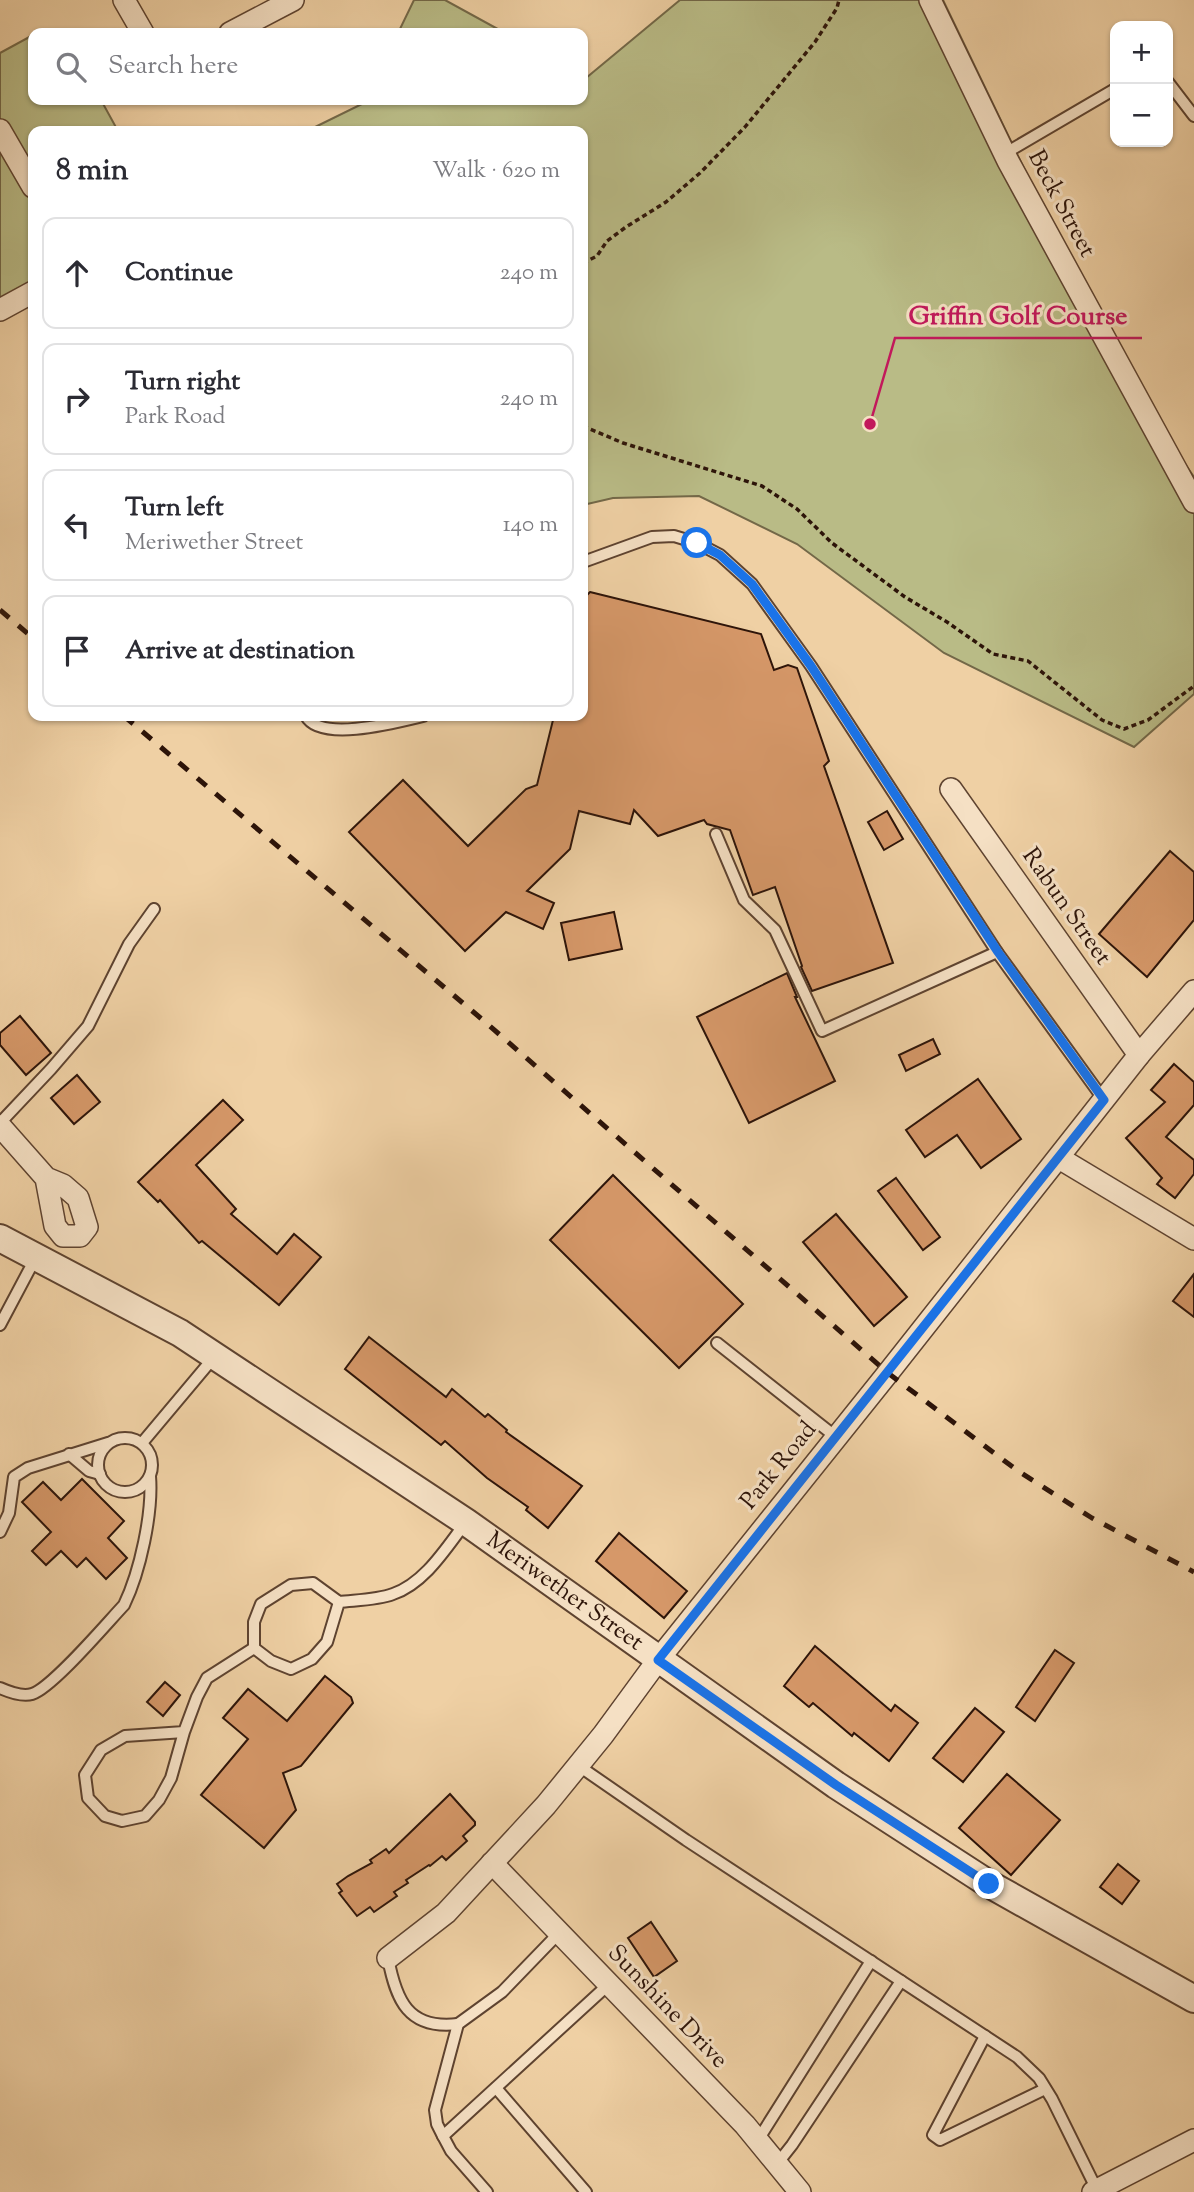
<!DOCTYPE html>
<meta charset="utf-8">
<style>
:root{--surface:#fff;--page:#f2f2f3;--text:#2b2b33;--muted:#7c7c81;--line:#e1e1e2}
body{margin:0;font-family:"Sorts Mill Goudy",serif;background:var(--page);color:var(--text)}
.controls{position:absolute;right:21px;top:21px;display:grid;overflow:hidden;border-radius:14px;box-shadow:0 2px 5px #0004}
.controls button{width:63px;height:63px;display:grid;place-items:center;padding:0;border:0;border-bottom:2px solid var(--line);background:var(--surface);color:var(--text);font:35px sans-serif}
.stop{position:absolute;width:21px;height:21px;margin:-16px;border:5px solid #1a73e8;border-radius:50%;background:#fff}
.stop.end{background:#1a73e8;border-color:#fff;box-shadow:0 2px 7px #0008}
.list{margin:0;padding:0;list-style:none}
h2{display:flex;justify-content:space-between;align-items:center;height:91px;margin:0;padding:0 28px;font-size:30px}
h2 small{font-size:23px;font-weight:400;color:var(--muted)}
.list li{display:grid;grid-template-columns:46px 1fr auto;gap:21px;align-items:center;box-sizing:border-box;height:112px;margin:0 14px 14px;padding:0 14px;border:2px solid var(--line);border-radius:14px}
.list b{display:block;font-size:26px;white-space:nowrap}
.list p{margin:0;font-size:23px;white-space:nowrap;color:var(--muted)}
.list em{font-size:23px;font-style:normal;color:var(--muted)}
.icon{flex:none;width:38px;height:38px;fill:none;stroke:currentColor;stroke-width:2;stroke-linecap:round;stroke-linejoin:round}
.map{position:relative;flex:none;width:1194px;height:2192px;overflow:hidden}
.search{position:absolute;background:var(--surface);box-shadow:0 2px 5px #0004;left:28px;top:28px;width:560px;height:77px;display:flex;align-items:center;gap:18px;box-sizing:border-box;padding:0 24px;border-radius:14px;color:var(--muted);font-size:26px}
.panel{position:absolute;background:var(--surface);box-shadow:0 2px 5px #0004;left:28px;top:126px;width:560px;height:595px;border-radius:14px}
.map>svg:first-child{display:block}
.green{fill:#b9bb86;stroke:#736848;stroke-width:2}
.building{fill:#d69869;stroke:#2d1409;stroke-width:2}
.lines{fill:none;stroke-linecap:round;stroke-linejoin:round}
.service-casing{stroke:#5e4330;stroke-width:14}
.minor-casing{stroke:#5e4330;stroke-width:24}
.tertiary-casing{stroke:#5e4330;stroke-width:30}
.path{stroke:#2d1409;stroke-width:3.5;stroke-dasharray:5 3.5;stroke-linecap:butt}
.service{stroke:#f5e0c4;stroke-width:10}
.minor{stroke:#f5e0c4;stroke-width:21}
.tertiary{stroke:#f5e0c4;stroke-width:26}
.rail{stroke:#2d1409;stroke-width:5;stroke-dasharray:12 12;stroke-linecap:butt}
.route{stroke:#1a73e8;stroke-width:9}
.labels{text-anchor:middle;dominant-baseline:central;stroke-width:6;stroke-linejoin:round;paint-order:stroke}
.street-label{font-size:24px;fill:#2d1409;stroke:#f5e0c4}
.leader{fill:none;stroke:#c2185b;stroke-width:2.5}
.callout-dot{fill:#c2185b;stroke:#f5e0c4;stroke-width:2.5}
.callout-label{font-size:26px;text-anchor:middle;font-weight:bold;fill:#c2185b;stroke:#f5e0c4;stroke-width:6;stroke-linejoin:round;paint-order:stroke}
</style>
<div class="map">
<svg width="1194" height="2192" viewBox="0 0 1194 2192">
<rect width="100%" height="100%" fill="#efd0a4"/>
<filter id="stains"><feTurbulence type="fractalNoise" baseFrequency=".00286" numOctaves="4"/><feColorMatrix values="0 0 0 0 .2 0 0 0 0 .09 0 0 0 0 .02 0 0 0 .5 -.17"/></filter>
<radialGradient id="worn" r=".72"><stop offset=".6" stop-color="#630" stop-opacity="0"/><stop offset="1" stop-color="#630" stop-opacity=".3"/></radialGradient>
<!-- green -->
<g class="green">
<polygon points="414,0 445,0 505,33 398,33"/>
<polygon points="680,0 943,0 1121,370 1194,477 1194,694 1134,747 944,653 797,544 699,496 613,498 583,505 583,131 307,131 364,103 365,100 583,100 583,76 586,78"/>
<polygon points="33,35 33,100 101,100 118,131 33,131 33,286 0,304 0,53"/>
</g>
<!-- building -->
<g class="building">
<polygon points="590,592 761,634 774,670 788,665 797,668 829,761 824,766 893,963 812,991 801,967 802,966 775,887 753,895 730,830 707,824 704,820 658,836 634,810 630,824 579,811 570,849 527,891 554,903 543,929 506,912 465,951 349,832 403,780 468,846 526,789 537,785 554,716 583,716 583,599"/>
<polygon points="887,811 903,839 884,850 868,822"/>
<polygon points="1170,851 1194,872 1194,920 1147,977 1099,934"/>
<polygon points="614,912 622,949 569,960 561,923"/>
<polygon points="787,973 797,997 795,997 835,1081 749,1123 697,1017"/>
<polygon points="20,1016 51,1053 26,1075 0,1045 0,1033"/>
<polygon points="933,1039 940,1054 906,1071 899,1055"/>
<polygon points="1174,1064 1194,1082 1194,1105 1166,1137 1194,1160 1194,1174 1175,1198 1157,1184 1162,1178 1126,1138 1165,1102 1151,1090"/>
<polygon points="77,1075 100,1102 74,1124 51,1098"/>
<polygon points="978,1079 1021,1139 981,1168 957,1135 925,1157 906,1130"/>
<polygon points="223,1100 243,1120 196,1165 236,1209 231,1214 277,1254 294,1234 321,1257 279,1305 202,1241 199,1243 160,1200 158,1202 138,1182"/>
<polygon points="613,1175 743,1304 679,1368 550,1240"/>
<polygon points="896,1178 940,1237 923,1250 878,1191"/>
<polygon points="836,1214 907,1297 874,1326 803,1242"/>
<polygon points="1194,1274 1194,1317 1173,1301"/>
<polygon points="369,1337 446,1397 452,1389 485,1417 488,1414 507,1430 506,1432 582,1486 548,1528 526,1510 528,1507 487,1478 445,1441 441,1445 345,1369"/>
<polygon points="82,1479 124,1521 108,1538 127,1558 106,1579 86,1558 77,1567 61,1551 46,1565 32,1551 51,1532 22,1502 43,1482 61,1500"/>
<polygon points="619,1533 687,1591 664,1618 596,1561"/>
<polygon points="815,1646 891,1711 895,1705 918,1723 889,1761 854,1733 852,1736 813,1703 809,1707 784,1686"/>
<polygon points="1055,1650 1074,1663 1035,1721 1016,1707"/>
<polygon points="325,1676 351,1697 353,1703 301,1766 283,1773 296,1810 264,1848 201,1795 248,1739 223,1718 248,1689 287,1721"/>
<polygon points="165,1682 180,1695 163,1716 147,1702"/>
<polygon points="975,1708 1004,1732 963,1782 933,1758"/>
<polygon points="1007,1774 1060,1820 1011,1875 959,1828"/>
<polygon points="450,1794 475,1822 475,1825 463,1836 467,1841 446,1860 442,1856 430,1866 429,1865 406,1880 408,1883 394,1892 397,1896 374,1912 370,1907 357,1916 339,1893 342,1891 337,1884 348,1876 372,1863 370,1860 386,1849 389,1853"/>
<polygon points="1118,1864 1139,1881 1122,1904 1100,1887"/>
<polygon points="651,1922 677,1961 654,1977 628,1938"/>
</g>
<g class="lines">
<defs>
<g id="service">
<polyline points="1168,82 1194,116"/>
<polyline points="1004,154 1115,89"/>
<polyline points="583,562 652,537 674,536 697,543 720,555 752,584 811,666 997,952"/>
<path d="M306,716c14,27 92,6 117,0"/>
<polyline points="716,834 744,900 775,930 822,1031 997,952 1104,1100"/>
<polyline points="0,1123 51,1069 88,1026 129,944 154,909"/>
<polyline points="0,1325 36,1257"/>
<polyline points="717,1343 836,1437"/>
<circle cx="125" cy="1465" r="27"/>
<polyline points="142,1443 215,1356"/>
<polyline points="69,1454 89,1471 100,1474"/>
<polyline points="0,1532 9,1513 14,1477 28,1468 108,1443"/>
<path d="M339,1602l-12,40 -15,17 -21,10 -20,-8 -17,-13v-26l7,-18 30,-19 22,-2 26,19c17,-2 38,-2 54,-8 32,-11 53,-46 73,-72"/>
<path d="M0,1688c9,4 22,9 32,6 20,-6 75,-71 92,-89 16,-33 29,-92 26,-129"/>
<polyline points="184,1732 125,1736 101,1750 85,1775 88,1798 105,1816 122,1821 145,1816 159,1800 171,1778 184,1732 197,1697 207,1678 254,1648"/>
<polyline points="579,1766 686,1840 1017,2057 1039,2078 1052,2099 1097,2190"/>
<path d="M388,1958c8,42 20,72 70,66"/>
<polyline points="985,2036 933,2135 940,2140 1045,2089"/>
<polyline points="496,2088 586,2192"/>
<polyline points="443,2136 437,2124 435,2110 458,2024 502,1992 559,1933"/>
<polyline points="758,2140 871,1961"/>
<polyline points="777,2164 792,2145 901,1981"/>
<polyline points="487,2192 451,2151 443,2136 609,1984"/>
</g>
<g id="minor">
<polyline points="124,0 143,33"/>
<polyline points="930,0 1008,161 1194,502"/>
<polyline points="230,33 293,0"/>
<polyline points="0,130 33,187"/>
<polyline points="0,310 33,292"/>
<polyline points="951,789 1139,1055"/>
<polyline points="0,1126 46,1178 63,1185 78,1198 87,1227 80,1236 63,1236 55,1226 46,1178"/>
<polyline points="1059,1158 1194,1239"/>
<polyline points="492,1863 745,2125 800,2192"/>
<polyline points="388,1958 446,1913 546,1805 603,1735 658,1660 888,1373 1139,1055 1194,991"/>
<polyline points="1093,2192 1194,2140"/>
</g>
<g id="tertiary">
<path id="s1" d="M0,1238l180,95 286,189 370,263 153,99 205,115"/>
</g>
</defs>
<!-- service casing -->
<use href="#service" class="service-casing"/>
<!-- minor casing -->
<use href="#minor" class="minor-casing"/>
<!-- tertiary casing -->
<use href="#tertiary" class="tertiary-casing"/>
<!-- path -->
<g class="path">
<polyline points="583,263 597,256 607,241 626,227 666,202 700,173 745,127 815,42 837,8 839,0"/>
<polyline points="583,426 623,443 762,486 797,509 832,543 905,597 947,622 993,654 1028,661 1102,720 1124,729 1148,720 1194,686"/>
</g>
<!-- service -->
<use href="#service" class="service"/>
<!-- minor -->
<use href="#minor" class="minor"/>
<!-- tertiary -->
<use href="#tertiary" class="tertiary"/>
<!-- rail -->
<g class="rail">
<polyline points="0,610 33,638"/>
<polyline points="124,716 484,1021 888,1373 1018,1471 1092,1518 1194,1572"/>
</g>
</g>
<g class="lines">
<!-- route -->
<polyline class="route" points="697,543 720,555 752,584 811,666 998,952 1104,1100 658,1660 836,1785 989,1884"/>
</g>
<g class="labels">
<!-- street labels -->
<g class="street-label">
<text transform="translate(1061 204) rotate(62)">Beck Street</text>
<text transform="translate(1066 907) rotate(55)">Rabun Street</text>
<text transform="translate(779 1466) rotate(-51)">Park Road</text>
<text stroke="none"><textPath href="#s1" startOffset="667">Meriwether Street</textPath></text>
<text transform="translate(667 2007) rotate(46)">Sunshine Drive</text>
</g>
</g>
<!-- callouts -->
<path class="leader" d="M870 424L895 338H1142"/>
<circle class="callout-dot" cx="870" cy="424" r="7"/>
<g class="callout-label">
<text x="1018" y="324">Griffin Golf Course</text>
</g>
<rect width="100%" height="100%" filter="url(#stains)"/>
<rect width="100%" height="100%" fill="url(#worn)"/>
</svg>
<div class="controls">
<button>+</button>
<button>−</button>
</div>
<div class="stop" style="left:697px;top:543px"></div>
<div class="stop end" style="left:989px;top:1884px"></div>
<div class="search"><svg class="icon" aria-label="search" viewBox="0 0 24 24"><circle cx="10" cy="10" r="6"/><path d="M15 15l6 6"/></svg>Search here</div>
<section class="panel">
<h2>8 min<small>Walk · 620 m</small></h2>
<ul class="list">
<li><svg class="icon" aria-label="ahead" viewBox="0 0 24 24"><path d="M12 20V5M6 11l6-6 6 6"/></svg><div><b>Continue</b></div><em>240 m</em></li>
<li><svg class="icon" aria-label="right" viewBox="0 0 24 24"><path d="M7 20v-9h11M14 6l5 5-5 5"/></svg><div><b>Turn right</b><p>Park Road</p></div><em>240 m</em></li>
<li><svg class="icon" aria-label="left" viewBox="0 0 24 24"><path d="M17 20v-9H6M10 6l-5 5 5 5"/></svg><div><b>Turn left</b><p>Meriwether Street</p></div><em>140 m</em></li>
<li><svg class="icon" aria-label="arrive" viewBox="0 0 24 24"><path d="M6 21V4h12l-3 4 3 4H6"/></svg><div><b>Arrive at destination</b></div></li>
</ul>
</section>
</div>
